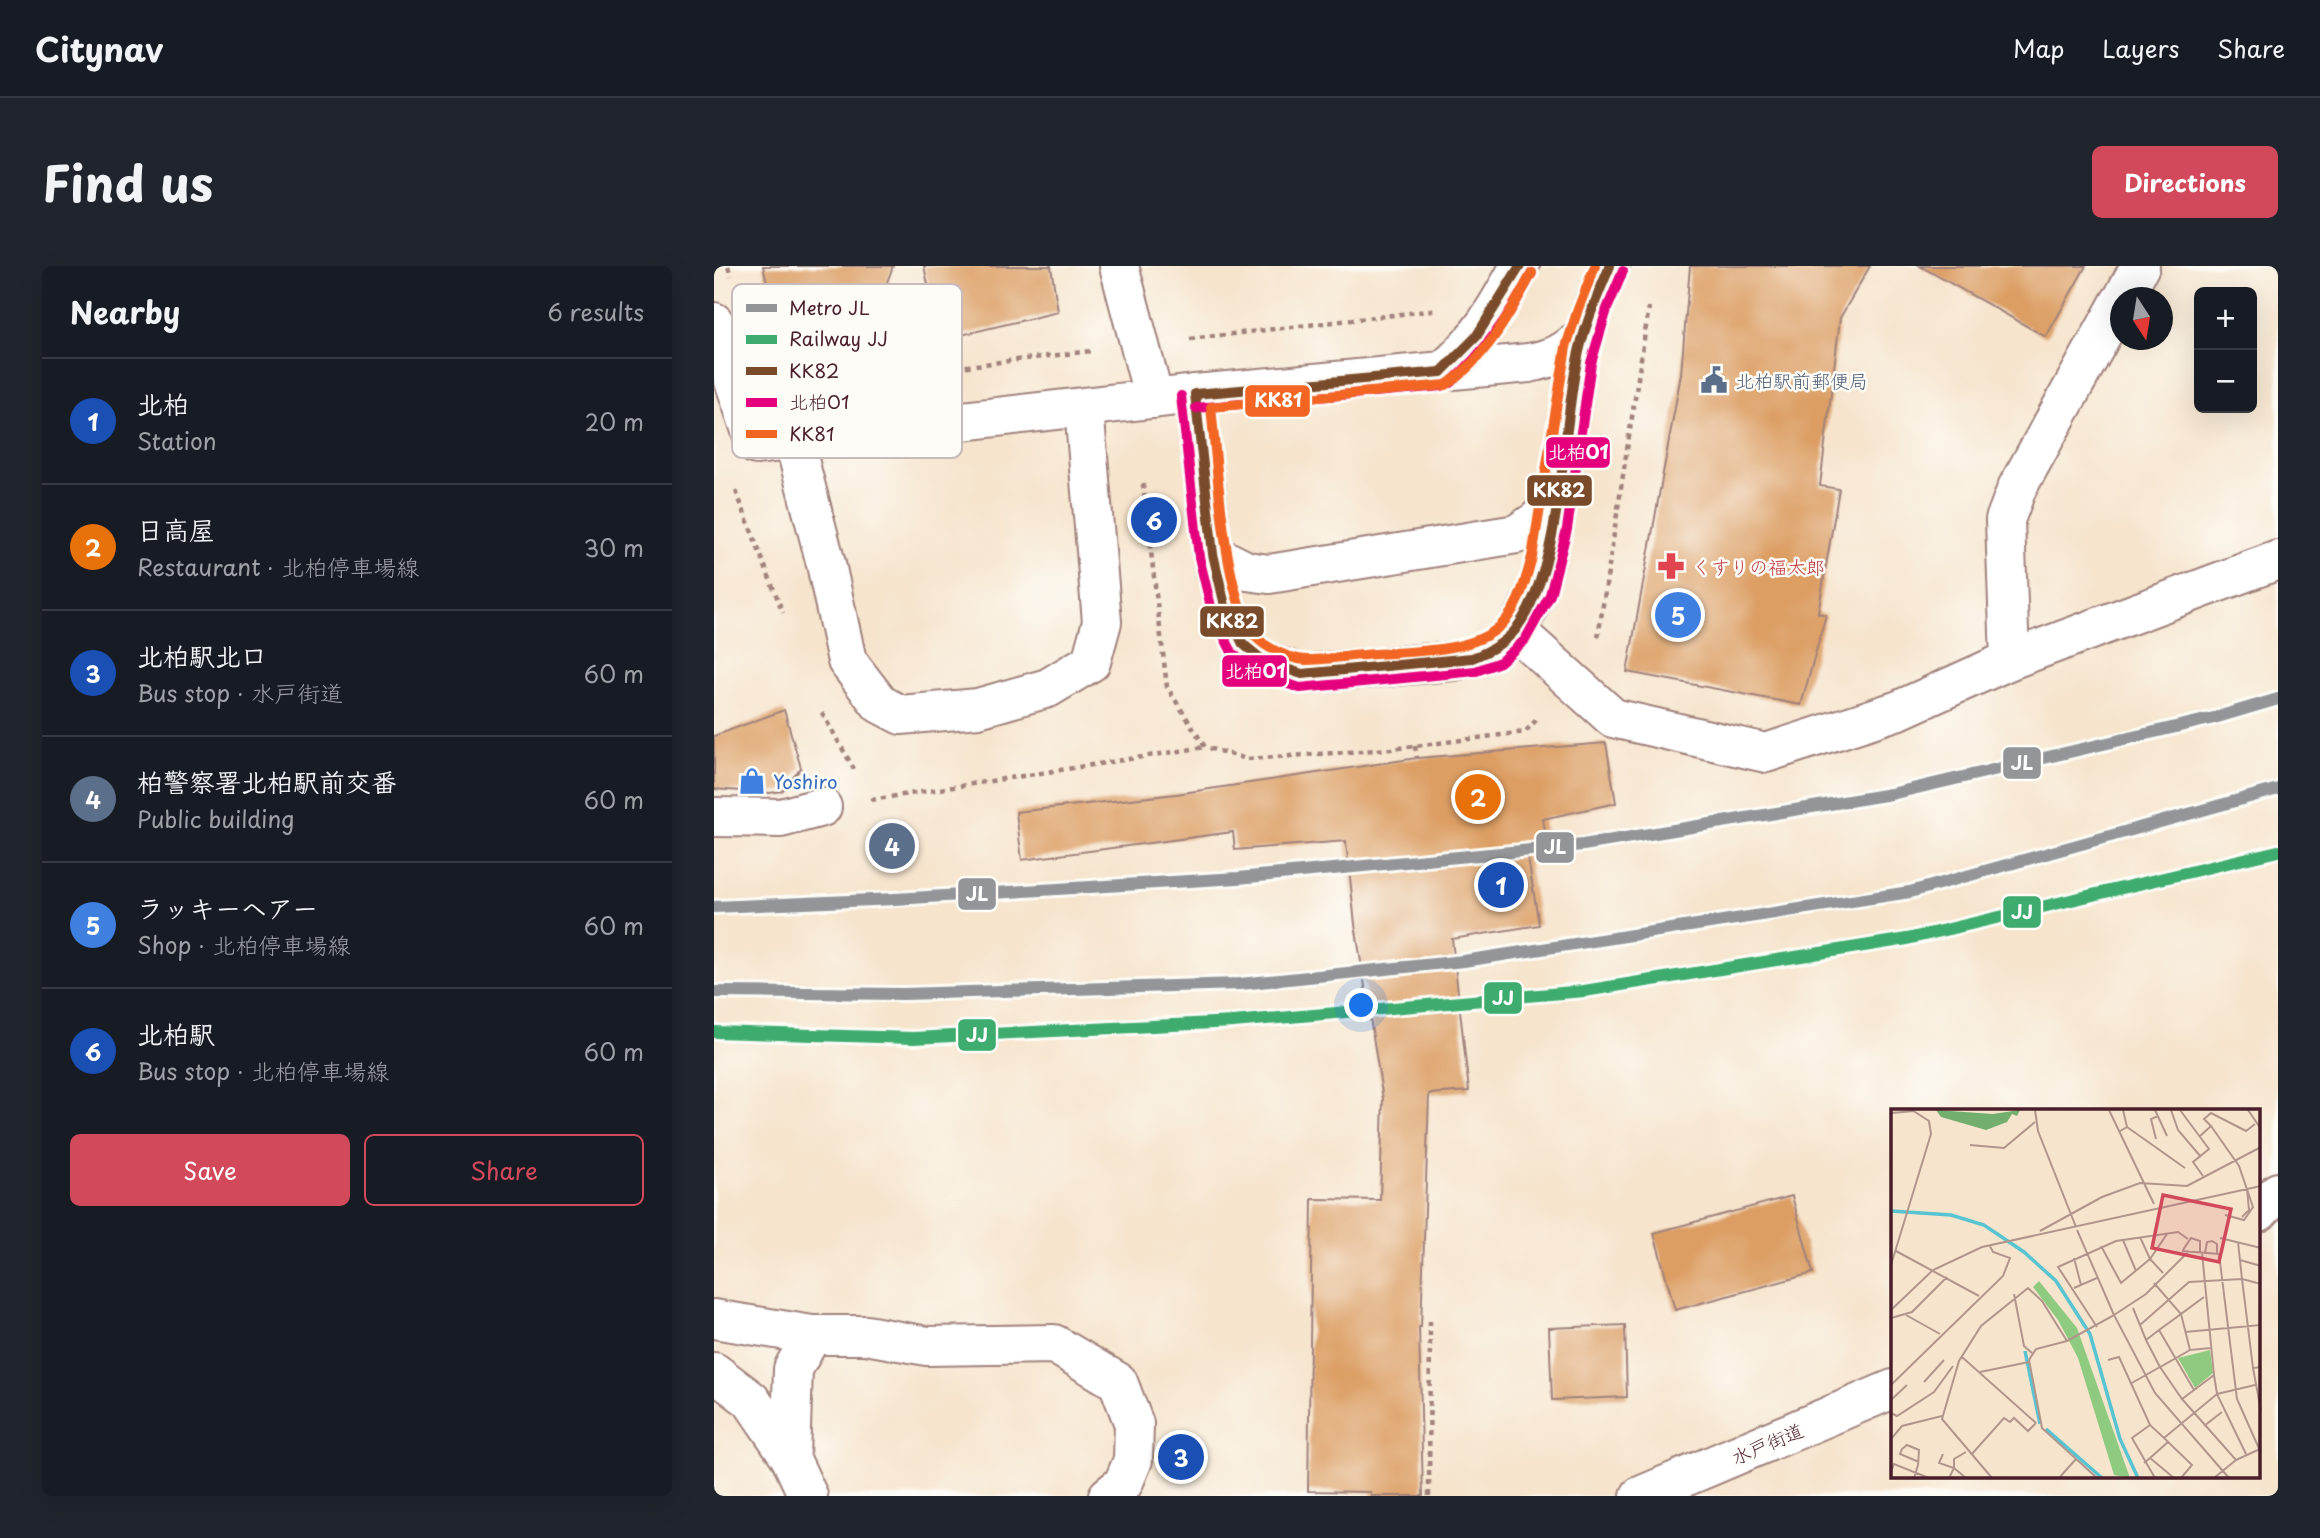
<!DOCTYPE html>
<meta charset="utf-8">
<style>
:root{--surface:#171b24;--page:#20242c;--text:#f1f3f6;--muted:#9ea1a6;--line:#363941;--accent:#d1495b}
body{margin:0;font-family:"Playpen Sans","Klee One",sans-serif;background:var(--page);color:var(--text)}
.controls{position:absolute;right:21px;top:21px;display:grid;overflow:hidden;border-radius:10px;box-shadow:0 7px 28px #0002}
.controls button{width:63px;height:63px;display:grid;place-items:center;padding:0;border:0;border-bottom:2px solid var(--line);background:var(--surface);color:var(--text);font:35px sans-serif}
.compass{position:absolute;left:1396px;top:21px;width:63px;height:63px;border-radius:50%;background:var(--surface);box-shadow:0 7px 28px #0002;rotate:168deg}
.you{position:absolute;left:648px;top:740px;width:24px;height:24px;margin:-18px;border:5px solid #fff;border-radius:50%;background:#1a73e8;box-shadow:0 0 0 10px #1a73e833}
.badge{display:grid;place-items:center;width:46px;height:46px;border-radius:50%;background:var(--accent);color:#fff;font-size:23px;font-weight:700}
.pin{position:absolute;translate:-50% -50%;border:4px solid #fff;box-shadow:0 2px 7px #0006}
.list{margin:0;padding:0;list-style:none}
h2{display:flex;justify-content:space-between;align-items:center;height:91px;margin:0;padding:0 28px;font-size:30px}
h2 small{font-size:23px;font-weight:400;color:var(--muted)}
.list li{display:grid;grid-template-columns:46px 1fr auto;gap:21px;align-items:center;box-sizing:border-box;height:126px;padding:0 28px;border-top:2px solid var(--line)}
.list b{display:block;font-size:26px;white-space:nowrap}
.list p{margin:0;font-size:23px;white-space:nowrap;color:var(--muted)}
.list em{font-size:23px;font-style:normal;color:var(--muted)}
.actions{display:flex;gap:14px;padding:21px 28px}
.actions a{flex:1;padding:16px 0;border:2px solid var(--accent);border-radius:10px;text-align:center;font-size:24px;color:var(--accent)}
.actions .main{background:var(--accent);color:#fff}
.map{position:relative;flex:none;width:1564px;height:1230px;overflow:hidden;border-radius:10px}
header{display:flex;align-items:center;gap:42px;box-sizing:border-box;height:98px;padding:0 35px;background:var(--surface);border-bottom:2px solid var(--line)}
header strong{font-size:33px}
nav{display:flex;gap:38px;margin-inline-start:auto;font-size:24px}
.intro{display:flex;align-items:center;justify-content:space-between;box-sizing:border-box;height:168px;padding:0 42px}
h1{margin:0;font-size:49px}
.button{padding:18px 32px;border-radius:10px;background:var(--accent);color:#fff;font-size:24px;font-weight:700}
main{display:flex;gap:42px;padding:0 42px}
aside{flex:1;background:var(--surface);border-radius:10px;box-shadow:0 7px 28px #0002}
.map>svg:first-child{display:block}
.building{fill:#dc9e64}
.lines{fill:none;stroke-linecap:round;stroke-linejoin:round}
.minor-casing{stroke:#a0827c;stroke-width:42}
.major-casing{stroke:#a0827c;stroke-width:42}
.highway-casing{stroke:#a0827c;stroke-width:42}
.path{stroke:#a0827c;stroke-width:4.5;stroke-dasharray:5 5;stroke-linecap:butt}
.minor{stroke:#fff;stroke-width:38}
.major{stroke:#fff;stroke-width:38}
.highway{stroke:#fff;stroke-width:38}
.bus-1-casing{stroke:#fdfcf7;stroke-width:16}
.bus-2-casing{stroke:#fdfcf7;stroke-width:16}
.bus-3-casing{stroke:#fdfcf7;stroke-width:16}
.bus-1{stroke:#7a4b2a;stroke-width:10}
.bus-2{stroke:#e5007d;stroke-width:10}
.bus-3{stroke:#f26522;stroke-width:10}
.rail-1-casing{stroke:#fdfcf7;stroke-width:18}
.rail-1{stroke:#3dac6e;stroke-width:12}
.metro-1-casing{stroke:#fdfcf7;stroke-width:18}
.metro-1{stroke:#939598;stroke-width:12}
.labels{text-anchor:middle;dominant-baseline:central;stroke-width:5;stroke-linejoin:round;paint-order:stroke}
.service-label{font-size:19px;fill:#4e5e75;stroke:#fdfcf7;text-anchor:start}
.health-label{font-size:19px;fill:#be3a42;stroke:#fdfcf7;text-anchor:start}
.shop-label{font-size:19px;fill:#366cbe;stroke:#fdfcf7;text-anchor:start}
.street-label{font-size:19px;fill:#4a1f2b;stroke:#fdfcf7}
.inset-river{fill:none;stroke:#58c4d1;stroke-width:3.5}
.inset-road{fill:none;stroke:#b1958c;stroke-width:2}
.view{fill:#d1495b;fill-opacity:0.15;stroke:#d1495b;stroke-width:3.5}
.inset-edge{fill:none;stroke:#4a1f2b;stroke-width:3.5}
.key{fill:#fdfcf7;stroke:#c7baba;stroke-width:2}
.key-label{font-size:19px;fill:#4a1f2b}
.line-badge{stroke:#fdfcf7;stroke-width:2.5}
.badge-label{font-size:19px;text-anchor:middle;font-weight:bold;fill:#fff}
</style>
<header>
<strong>Citynav</strong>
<nav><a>Map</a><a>Layers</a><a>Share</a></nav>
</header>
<div class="intro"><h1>Find us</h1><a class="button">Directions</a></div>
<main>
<aside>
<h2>Nearby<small>6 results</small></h2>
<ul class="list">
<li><span class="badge" style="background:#1a4fb4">1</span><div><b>北柏</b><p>Station</p></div><em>20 m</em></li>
<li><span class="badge" style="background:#e8710a">2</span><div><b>日高屋</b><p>Restaurant · 北柏停車場線</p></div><em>30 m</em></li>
<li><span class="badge" style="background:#1a4fb4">3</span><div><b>北柏駅北口</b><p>Bus stop · 水戸街道</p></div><em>60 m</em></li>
<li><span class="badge" style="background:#5c6f8a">4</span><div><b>柏警察署北柏駅前交番</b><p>Public building</p></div><em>60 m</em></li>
<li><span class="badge" style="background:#3f7fe0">5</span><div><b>ラッキーヘアー</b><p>Shop · 北柏停車場線</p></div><em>60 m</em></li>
<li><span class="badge" style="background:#1a4fb4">6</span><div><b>北柏駅</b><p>Bus stop · 北柏停車場線</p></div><em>60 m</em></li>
</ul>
<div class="actions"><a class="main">Save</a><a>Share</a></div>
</aside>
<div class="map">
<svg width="1564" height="1230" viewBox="0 0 1564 1230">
<rect width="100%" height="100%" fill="#fdfcf7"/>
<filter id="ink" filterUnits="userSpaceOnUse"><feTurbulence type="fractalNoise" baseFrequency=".0143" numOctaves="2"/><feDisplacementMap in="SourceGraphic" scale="14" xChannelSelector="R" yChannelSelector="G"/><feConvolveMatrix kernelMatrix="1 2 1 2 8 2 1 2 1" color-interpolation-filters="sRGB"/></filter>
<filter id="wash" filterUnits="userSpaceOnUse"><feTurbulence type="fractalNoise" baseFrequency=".00686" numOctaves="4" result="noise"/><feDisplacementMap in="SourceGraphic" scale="28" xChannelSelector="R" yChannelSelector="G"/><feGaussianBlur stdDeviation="1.57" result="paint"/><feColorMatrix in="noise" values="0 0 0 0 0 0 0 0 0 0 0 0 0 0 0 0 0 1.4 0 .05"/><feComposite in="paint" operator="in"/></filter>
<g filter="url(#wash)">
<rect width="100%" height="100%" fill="#f6e4cc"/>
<g id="blocks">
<!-- building -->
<g class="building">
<polygon points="49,0 179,0 154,69 85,82 65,69"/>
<polygon points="210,0 337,0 344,46 226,74"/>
<polygon points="976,0 1156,0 1126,52 1106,220 1125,223 1104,347 1112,349 1087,439 913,406 967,108"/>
<polygon points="1206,0 1372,0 1332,71"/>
<polygon points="70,444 87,502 68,525 56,527 0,523 0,470"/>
<polygon points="892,477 902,537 829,553 835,589 814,592 825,659 738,673 755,825 715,828 707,1061 705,1061 709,1230 657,1230 657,1226 594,1225 598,933 666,934 669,833 641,658 632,575 521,584 519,566 308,594 302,546 462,528 703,492"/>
<polygon points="1078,930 1099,1007 961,1044 940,967"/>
<polygon points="911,1059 913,1131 838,1134 835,1062"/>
</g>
</g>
</g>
<g filter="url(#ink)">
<use href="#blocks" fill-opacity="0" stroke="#a0827c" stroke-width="2"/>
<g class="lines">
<defs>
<g id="minor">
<polyline points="405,0 440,133"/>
<polyline points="1409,32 1426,0"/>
<path d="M0,56l42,123 439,-51 334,-31c25,-5 36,-10 55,-28"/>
<path d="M481,128l18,160 13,56 17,34 22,18 37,12 152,-13c24,-4 49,-13 64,-35 29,-42 34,-100 42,-149 6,-39 12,-78 17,-117"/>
<polyline points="80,175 112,298 133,395 166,438 187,449 264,442 334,422 377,396 388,356 370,142"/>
<polyline points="499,288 533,305 555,308 803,268 825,253 843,228"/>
<polyline points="801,364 899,452 1052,487 1185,444 1296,394 1564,294"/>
<polyline points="1296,394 1291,254 1303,222 1406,36"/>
<polyline points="0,551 67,552 108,541"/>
<polyline points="0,1053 98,1069 152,1069 213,1080 340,1078 404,1116 420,1158 419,1194 409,1218 394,1230"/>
<polyline points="0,1106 37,1134 76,1191 94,1230"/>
<polyline points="76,1191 79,1103 98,1069"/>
</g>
<g id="major">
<polyline points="863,94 880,38 896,0"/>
<path d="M727,106c36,-28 57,-66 79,-106"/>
</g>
<g id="highway">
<polyline points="1545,946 1564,926"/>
<polyline points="926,1230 1179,1123"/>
</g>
</defs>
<!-- minor casing -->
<use href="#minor" class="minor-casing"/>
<!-- major casing -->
<use href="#major" class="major-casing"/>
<!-- highway casing -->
<use href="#highway" class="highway-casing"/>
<!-- path -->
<g class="path">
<polyline points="14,0 17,10"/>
<polyline points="476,73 721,44"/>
<polyline points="73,122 377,85"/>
<polyline points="429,218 453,421 491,481 533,493 677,483 811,466 824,452"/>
<polyline points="22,225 69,347"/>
<polyline points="884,371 935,41"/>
<polyline points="108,447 140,503"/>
<polyline points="701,480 703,492"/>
<polyline points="157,534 491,481"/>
<polyline points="715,1230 716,1054"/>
</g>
<!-- minor -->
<use href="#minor" class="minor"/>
<!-- major -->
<use href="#major" class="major"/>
<!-- highway -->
<use href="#highway" class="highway"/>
<defs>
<g id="bus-1">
<polyline points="727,106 762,71 806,0"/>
<path d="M481,128l18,160 13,56 17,34 22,18 37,12 170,-16c16,-6 33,-15 44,-29 47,-64 45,-190 61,-268 6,-32 20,-64 33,-95"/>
<polyline points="481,128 727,106"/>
</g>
<g id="bus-2">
<path d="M736,117c36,-31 60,-69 82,-110"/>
<polyline points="467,130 485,291 499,349 519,388 544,408 586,422 762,405 786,396 811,374 836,329 853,263 877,97 893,43 909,5"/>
<polyline points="482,142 728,120"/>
</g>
<path id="bus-3" d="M818,7c-22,40 -46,86 -86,112l-235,22c6,53 12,189 43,228 11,13 35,24 52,25 19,0 39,-4 58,-5 38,-4 98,-1 130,-24 23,-16 31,-48 38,-74l34,-210 12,-38 17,-43"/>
</defs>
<!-- bus-1 casing -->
<use href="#bus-1" class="bus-1-casing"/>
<!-- bus-2 casing -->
<use href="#bus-2" class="bus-2-casing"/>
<!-- bus-3 casing -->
<use href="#bus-3" class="bus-3-casing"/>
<!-- bus-1 -->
<use href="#bus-1" class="bus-1"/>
<!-- bus-2 -->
<use href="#bus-2" class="bus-2"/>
<!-- bus-3 -->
<use href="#bus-3" class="bus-3"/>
<defs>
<polyline id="rail-1" points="0,766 199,772 519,756 870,725 1193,673 1564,585"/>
</defs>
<!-- rail-1 casing -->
<use href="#rail-1" class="rail-1-casing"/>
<!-- rail-1 -->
<use href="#rail-1" class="rail-1"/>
<defs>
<g id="metro-1">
<polyline points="0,641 181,633 524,612 869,579 1177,528 1500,452 1564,433"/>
<polyline points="0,726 190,728 526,718 750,695 1196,626 1564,523"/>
</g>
</defs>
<!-- metro-1 casing -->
<use href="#metro-1" class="metro-1-casing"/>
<!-- metro-1 -->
<use href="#metro-1" class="metro-1"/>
</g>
</g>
<!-- icons -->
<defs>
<symbol id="civic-bare" viewBox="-9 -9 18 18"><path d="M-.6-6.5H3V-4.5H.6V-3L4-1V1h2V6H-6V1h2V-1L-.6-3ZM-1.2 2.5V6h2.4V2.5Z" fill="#5c6f8a" stroke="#fdfcf7" stroke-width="2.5" paint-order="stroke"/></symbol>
<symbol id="pharmacy-bare" viewBox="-9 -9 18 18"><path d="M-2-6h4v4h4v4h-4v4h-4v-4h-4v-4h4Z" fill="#e0444e" stroke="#fdfcf7" stroke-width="2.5" paint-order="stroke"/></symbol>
<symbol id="shop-bare" viewBox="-9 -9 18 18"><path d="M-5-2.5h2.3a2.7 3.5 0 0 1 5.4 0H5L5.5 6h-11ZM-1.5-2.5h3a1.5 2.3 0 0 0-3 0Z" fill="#3f7fe0" stroke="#fdfcf7" stroke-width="2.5" paint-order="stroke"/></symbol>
</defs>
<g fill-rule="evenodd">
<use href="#civic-bare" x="981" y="95" width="38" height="38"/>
<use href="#pharmacy-bare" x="938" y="281" width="38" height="38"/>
<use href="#shop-bare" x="19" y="496" width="38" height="38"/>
</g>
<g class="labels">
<!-- service labels -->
<g class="service-label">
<text x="1021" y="114">北柏駅前郵便局</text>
</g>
<!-- health labels -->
<g class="health-label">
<text x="978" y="300">くすりの福太郎</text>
</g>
<!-- shop labels -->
<g class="shop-label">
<text x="59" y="515">Yoshiro</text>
</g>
<!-- street labels -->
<g class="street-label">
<text transform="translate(1053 1177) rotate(-23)">水戸街道</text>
</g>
</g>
<!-- overview -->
<g transform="translate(1177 843)">
<rect width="369" height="369" fill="#f6e4cc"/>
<path d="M148,172l38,47 53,150 -16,-3 -36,-117 -20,-38 -25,-33zM319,241l3,23 -18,15 -17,-30z" fill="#8ecb81"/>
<path d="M45,1l57,4 27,-4 -3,6 -5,-2 -5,8 -21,8 -45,-13z" fill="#72af6f"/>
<path class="inset-river" d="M0,102l60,4 33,10 40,27 32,29 34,53 30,105 18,39M134,242l15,73M155,320l56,49"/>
<path class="inset-road" d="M144,1l3,21 38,96M218,1l45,94M264,1l12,26M280,1l7,20 23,27M289,1l29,39 -16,13 10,14M357,1l13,19M0,4l23,-2M320,17l28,40 14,41 -9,13 -19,-5M236,18l58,41M229,22l7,-4 -4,-17M308,28l12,-11 -7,-7 7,-6 35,18 9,-7M265,30l-5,-20 7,-3M79,36l34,3 31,-26M351,108l7,-7 -2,-21M186,121l37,85M149,122l62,-34 38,-14 47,3 74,-39M249,128l10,22 13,14M329,129l41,10M232,131l13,31M347,133l4,37 19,5M210,137l20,37 29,-24 17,-25M292,141l8,-12 9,3v11M5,142l83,45M291,142l37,3 18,145 24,54M314,144l2,-11 5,-1 5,3v10M183,149l7,27M349,151l21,6M0,156l40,-131 -2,-13 -17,-11M263,174l27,31 -22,16M183,179l23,-10M123,185l10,52 8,7M313,188l-23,17 9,36 21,-2M242,199l13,32 13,-10 35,60 20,-15 -12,-122M0,201l42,-40 49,-23 279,-61M15,206l34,19M223,206l32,-21 43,-43M0,209l21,-6 35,-35M249,216l49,-43 53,-3 11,89M206,218l-39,-60 58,-26 62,-9 10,7M294,223l76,-7M255,231l14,27 30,-17M71,248l74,66M217,251l11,-3 31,68 14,13 53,-44 29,60M370,258l-8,1 8,43M89,263l49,-10M323,266l3,19 38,-9M33,273l20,-22M239,275l30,-17 22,32 12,-9M0,276l112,-109 7,-18 -17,-6 -3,-6M291,290l54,61 24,-11M0,291l16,-15M0,304l6,3 37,-24 19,-26M259,316l-18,13 23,40M313,317l18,-14M273,329l28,27 -11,13M0,330l11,-13 40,-10M52,345l-4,9 15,5 -5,10M80,346l33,-37 6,4 4,-4 14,13 8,-8M259,349l18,-16M253,354l6,-5 24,20M0,363l3,-8 35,14M23,369l4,-13 1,-15 -12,-5 -5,4 -2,5 19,8M75,369l-12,-10v-9l12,-7M101,369l-50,-59 17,-58 22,-35 47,-38 14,13 25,40M168,369l17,-19M206,369l-55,-50 -13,-68 7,-11 31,-8 47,-26 41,78 74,85M323,369l22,-18"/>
<path class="view" d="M272,86l68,14 -12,53 -67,-14z"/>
<rect width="369" height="369" class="inset-edge"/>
</g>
<!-- legend -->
<rect x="18" y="18" width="230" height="174" rx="10" class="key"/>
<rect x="32" y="38" width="31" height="8" fill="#939598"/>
<rect x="32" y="69" width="31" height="9" fill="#3dac6e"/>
<rect x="32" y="101" width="31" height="8" fill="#7a4b2a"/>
<rect x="32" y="132" width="31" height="9" fill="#e5007d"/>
<rect x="32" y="164" width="31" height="8" fill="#f26522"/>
<g class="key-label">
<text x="75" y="49">Metro JL</text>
<text x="75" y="80">Railway JJ</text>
<text x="75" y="112">KK82</text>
<text x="75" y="143">北柏01</text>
<text x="75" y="175">KK81</text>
</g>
<g class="line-badge">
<rect x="530" y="118" width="67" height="34" rx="7" fill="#f26522"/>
<rect x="831" y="170" width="66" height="33" rx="7" fill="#e5007d"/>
<rect x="812" y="208" width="67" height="33" rx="7" fill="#7a4b2a"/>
<rect x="485" y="339" width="66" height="33" rx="7" fill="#7a4b2a"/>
<rect x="507" y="388" width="67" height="34" rx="7" fill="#e5007d"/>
<rect x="1288" y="480" width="40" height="34" rx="7" fill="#939598"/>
<rect x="821" y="565" width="40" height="33" rx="7" fill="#939598"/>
<rect x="243" y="611" width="40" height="34" rx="7" fill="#939598"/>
<rect x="1288" y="629" width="40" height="34" rx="7" fill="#3dac6e"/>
<rect x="769" y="715" width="40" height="34" rx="7" fill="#3dac6e"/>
<rect x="243" y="752" width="40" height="34" rx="7" fill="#3dac6e"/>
</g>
<g class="badge-label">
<text x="564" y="141">KK81</text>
<text x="864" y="193">北柏01</text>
<text x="845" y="231">KK82</text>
<text x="518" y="362">KK82</text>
<text x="541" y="412">北柏01</text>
<text x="1308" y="504">JL</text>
<text x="841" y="588">JL</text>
<text x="263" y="635">JL</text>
<text x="1308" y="653">JJ</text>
<text x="789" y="739">JJ</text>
<text x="263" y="776">JJ</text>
</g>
</svg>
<div class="controls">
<button>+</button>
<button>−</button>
</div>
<svg class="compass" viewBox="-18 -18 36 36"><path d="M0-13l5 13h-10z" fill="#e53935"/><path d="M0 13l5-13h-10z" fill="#9ea1a6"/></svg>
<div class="you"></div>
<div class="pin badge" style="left:787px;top:619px;background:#1a4fb4">1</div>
<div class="pin badge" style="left:764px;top:531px;background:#e8710a">2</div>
<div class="pin badge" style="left:467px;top:1191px;background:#1a4fb4">3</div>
<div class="pin badge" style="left:178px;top:580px;background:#5c6f8a">4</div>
<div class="pin badge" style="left:964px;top:349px;background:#3f7fe0">5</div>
<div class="pin badge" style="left:440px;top:254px;background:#1a4fb4">6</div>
</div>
</main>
